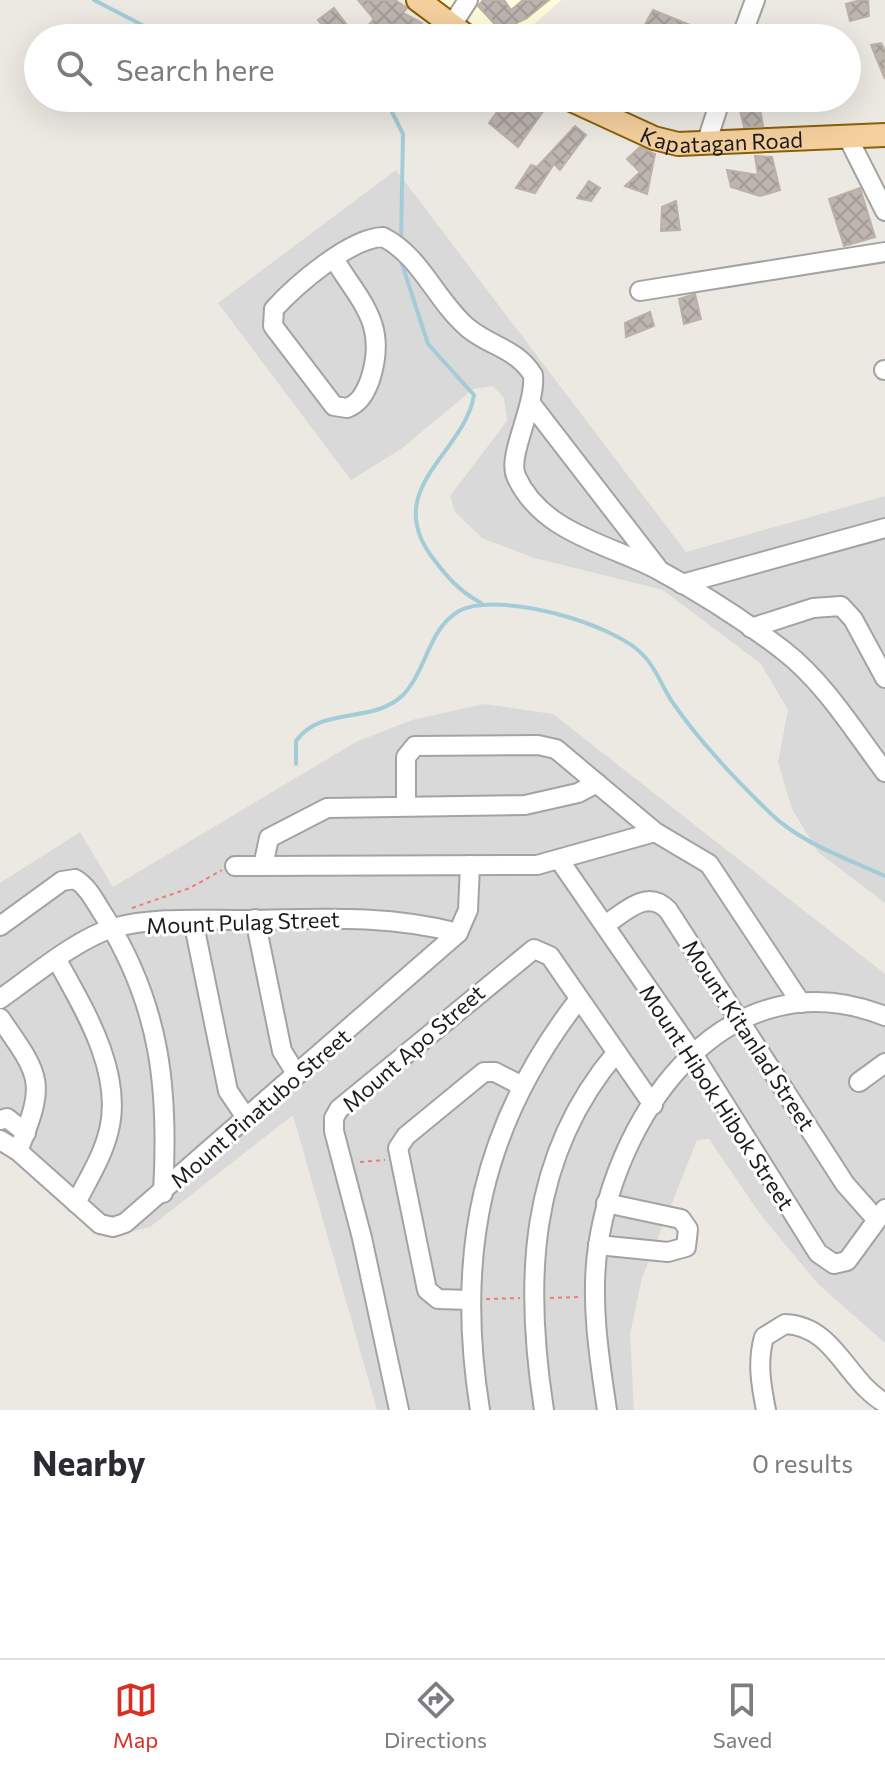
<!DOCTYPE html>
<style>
:root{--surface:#fff;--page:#f2f2f3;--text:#2b2b33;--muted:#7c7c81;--line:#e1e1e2;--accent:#d93025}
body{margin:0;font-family:Commissioner,sans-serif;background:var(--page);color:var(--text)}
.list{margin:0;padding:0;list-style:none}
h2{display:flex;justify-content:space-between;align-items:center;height:104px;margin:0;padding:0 32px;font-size:34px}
h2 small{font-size:26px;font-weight:400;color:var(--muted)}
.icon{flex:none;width:44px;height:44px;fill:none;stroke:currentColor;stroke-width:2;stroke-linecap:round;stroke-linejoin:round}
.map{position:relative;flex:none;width:885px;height:1410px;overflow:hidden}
.search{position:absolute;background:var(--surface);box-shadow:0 8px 32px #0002;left:24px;right:24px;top:24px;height:88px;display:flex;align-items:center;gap:20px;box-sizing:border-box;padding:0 28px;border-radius:44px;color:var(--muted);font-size:30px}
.sheet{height:248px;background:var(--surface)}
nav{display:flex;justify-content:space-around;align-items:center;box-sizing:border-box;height:112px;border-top:2px solid var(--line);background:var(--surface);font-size:22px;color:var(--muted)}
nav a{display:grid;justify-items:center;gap:4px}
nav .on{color:var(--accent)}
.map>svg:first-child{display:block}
.residential{fill:#dad9d9}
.education{fill:#fcfddb}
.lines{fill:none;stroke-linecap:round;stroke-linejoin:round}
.stream{stroke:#a4ccd8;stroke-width:4}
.building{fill:url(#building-cross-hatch);stroke:#bdb0a5;stroke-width:2}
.minor-casing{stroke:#a3a3a3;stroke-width:22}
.major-casing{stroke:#8a6009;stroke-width:26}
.path{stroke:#f07d6f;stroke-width:2;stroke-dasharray:4 4;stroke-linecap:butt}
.minor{stroke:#fff;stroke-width:18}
.major{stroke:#f5d09e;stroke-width:22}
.labels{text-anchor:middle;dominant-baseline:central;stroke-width:6;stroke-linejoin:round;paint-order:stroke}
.street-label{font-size:22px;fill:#1c1c1c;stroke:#fff}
</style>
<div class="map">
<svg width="885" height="1410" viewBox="0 0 885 1410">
<defs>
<pattern id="building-cross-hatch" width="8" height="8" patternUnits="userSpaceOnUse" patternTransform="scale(2)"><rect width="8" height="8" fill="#bdb5af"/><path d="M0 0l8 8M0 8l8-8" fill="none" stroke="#a29b96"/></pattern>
</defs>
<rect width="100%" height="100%" fill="#ece9e2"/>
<!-- residential -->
<g class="residential">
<polygon points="396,170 686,552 885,496 885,903 818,852 792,809 778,762 788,710 761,664 663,590 534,558 482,538 455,512 450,496 507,421 504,398 493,386 473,389 401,449 351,480 218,303"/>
<polygon points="484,704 553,714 885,974 885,1343 818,1284 760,1214 709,1139 697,1140 642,1278 630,1334 634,1410 377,1410 293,1115 150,1227 122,1234 98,1233 60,1196 8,1153 0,1151 0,883 80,832 113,887 356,742 412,720"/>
</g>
<!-- education -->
<polygon class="education" points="435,0 561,0 519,38 486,38"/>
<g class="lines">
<!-- stream -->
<g class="stream">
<polyline points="94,0 146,27 191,38"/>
<polyline points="210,38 239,38"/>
<polyline points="385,98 403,134 401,241"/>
<path d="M400,258l28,86 46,51c-9,58 -93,93 -42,162 15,20 27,34 49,46"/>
<path d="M296,764v-23c26,-36 76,-16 107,-46 24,-25 25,-66 56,-84 38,-21 159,13 186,46 12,13 18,32 28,46 27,39 62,76 96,109 31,31 77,46 116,64"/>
</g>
</g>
<!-- building -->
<g class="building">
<polygon points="358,0 395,0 407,8 403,13 422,23 411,33 392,24 379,38 366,38 362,32 374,19"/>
<polygon points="483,0 504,0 511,10 523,0 549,0 527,18 501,31 478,6"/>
<polygon points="860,0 868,0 869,16 850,21 846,4"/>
<polygon points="334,8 351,30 340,38 332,38 318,20"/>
<polygon points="653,10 705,31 702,38 659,38 642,30"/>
<polygon points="417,27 435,38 408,38"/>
<polygon points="881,43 885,50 885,79 871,45"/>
<polygon points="507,98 527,98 544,110 518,147 489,123"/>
<polygon points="737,98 758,98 763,126 744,127"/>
<polygon points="806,98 824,98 826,107 809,111"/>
<polygon points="575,126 586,135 560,170 554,164 535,193 516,188 531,165 537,167"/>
<polygon points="640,147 655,154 647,194 625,186 640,172 627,159"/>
<polygon points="755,156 772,157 780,190 760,196 731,187 727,170 758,175"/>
<polygon points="589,181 600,188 591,201 577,198"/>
<polygon points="860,188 875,237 844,246 829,199"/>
<polygon points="676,201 680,230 661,231 662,207"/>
<polygon points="695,294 701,319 684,324 679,299"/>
<polygon points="650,312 654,326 626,337 625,323"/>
</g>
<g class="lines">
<defs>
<g id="minor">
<polyline points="452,25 468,0"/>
<polyline points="741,38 755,0"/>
<polyline points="847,136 885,211"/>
<polyline points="706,144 721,98"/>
<path d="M334,259c28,45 54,66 36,121 -5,13 -10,23 -23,28l-13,-2 -61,-80 1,-17c22,-24 76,-71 109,-72 38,19 53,64 85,91 23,19 48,20 65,47 3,31 -26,80 -17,101 26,58 94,68 144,95 43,23 85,50 124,80 41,32 70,80 101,121"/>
<polyline points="640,291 885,252"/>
<polyline points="884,370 885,370"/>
<polyline points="532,405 657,567"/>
<polyline points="682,584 885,528"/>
<polyline points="751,628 813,608 841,606 853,619 885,678"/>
<polyline points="406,806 406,757 415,746 538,745 556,749 655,832 709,864 801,1003"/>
<polyline points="560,861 692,1052 818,1253 834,1264 847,1261 885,1209"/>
<polyline points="235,866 537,865 655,832"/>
<polyline points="263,866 269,838 327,808 525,805 578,793 597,783"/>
<polyline points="255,919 282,1051 297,1075"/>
<polyline points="193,920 228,1091 247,1119"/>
<path d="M605,925c20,-13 42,-37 63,-15l177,274 31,35"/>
<path d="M0,926l62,-45 13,-2c14,8 21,25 30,38 56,90 64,173 58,276"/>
<path d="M57,960c27,49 66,112 52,170 -6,26 -21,49 -33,73"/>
<path d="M0,999c32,-22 76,-60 113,-71 40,-11 87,-8 128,-8 75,-1 144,-6 217,13"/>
<path d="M0,1018c42,60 46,64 18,133"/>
<polyline points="859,1082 885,1063"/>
<polyline points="0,1120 7,1118 26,1133"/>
<polyline points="0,1140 18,1151 100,1224 113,1227 125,1223 458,933 468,910 470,865"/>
<polyline points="598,1245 668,1252 686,1247 688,1229 681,1219 606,1203"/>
<polyline points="469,1300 438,1299 427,1290 398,1148 406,1136 484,1072 495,1072 522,1086"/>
<polyline points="399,1410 362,1238 334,1131 334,1118 339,1109 534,949 550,956 653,1105"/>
<path d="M480,1410c-25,-156 1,-285 99,-411"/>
<path d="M544,1410c-20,-128 -16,-253 72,-357"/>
<path d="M607,1410c-8,-53 -17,-110 -9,-164 21,-139 131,-291 287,-230"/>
<path d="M766,1410c-5,-25 -9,-48 -2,-73l21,-13c50,2 61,57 100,79"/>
</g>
<g id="major">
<polyline points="418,0 469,38"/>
<path id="s1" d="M567,98l87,40 24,6 207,-9"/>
</g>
</defs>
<!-- minor casing -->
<use href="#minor" class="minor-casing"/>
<!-- major casing -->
<use href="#major" class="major-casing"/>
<!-- path -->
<g class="path">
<polyline points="132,908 190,888 222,870"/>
<polyline points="360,1162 385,1160"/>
<polyline points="550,1298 580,1297"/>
<polyline points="486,1299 520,1298"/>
</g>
<!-- minor -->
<use href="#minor" class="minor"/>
<!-- major -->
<use href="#major" class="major"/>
</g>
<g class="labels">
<!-- street labels -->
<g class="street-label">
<text stroke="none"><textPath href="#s1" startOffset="164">Kapatagan Road</textPath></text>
<text transform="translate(243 922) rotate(-2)">Mount Pulag Street</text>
<text transform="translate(749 1035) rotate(57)">Mount Kitanlad Street</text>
<text transform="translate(413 1048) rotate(-41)">Mount Apo Street</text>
<text transform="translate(717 1097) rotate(57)">Mount Hibok Hibok Street</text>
<text transform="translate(260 1108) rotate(-41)">Mount Pinatubo Street</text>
</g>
</g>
</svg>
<div class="search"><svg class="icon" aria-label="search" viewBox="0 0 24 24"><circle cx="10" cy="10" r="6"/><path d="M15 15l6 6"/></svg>Search here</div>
</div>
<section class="sheet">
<h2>Nearby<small>0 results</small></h2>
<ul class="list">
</ul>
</section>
<nav>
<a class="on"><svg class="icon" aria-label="map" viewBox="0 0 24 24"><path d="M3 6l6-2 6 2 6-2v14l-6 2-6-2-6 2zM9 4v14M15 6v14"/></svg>Map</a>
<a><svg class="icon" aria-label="directions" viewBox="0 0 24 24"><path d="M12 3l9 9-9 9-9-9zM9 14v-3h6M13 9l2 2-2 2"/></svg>Directions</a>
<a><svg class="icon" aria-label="saved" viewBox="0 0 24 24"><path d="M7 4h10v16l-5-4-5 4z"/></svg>Saved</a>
</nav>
